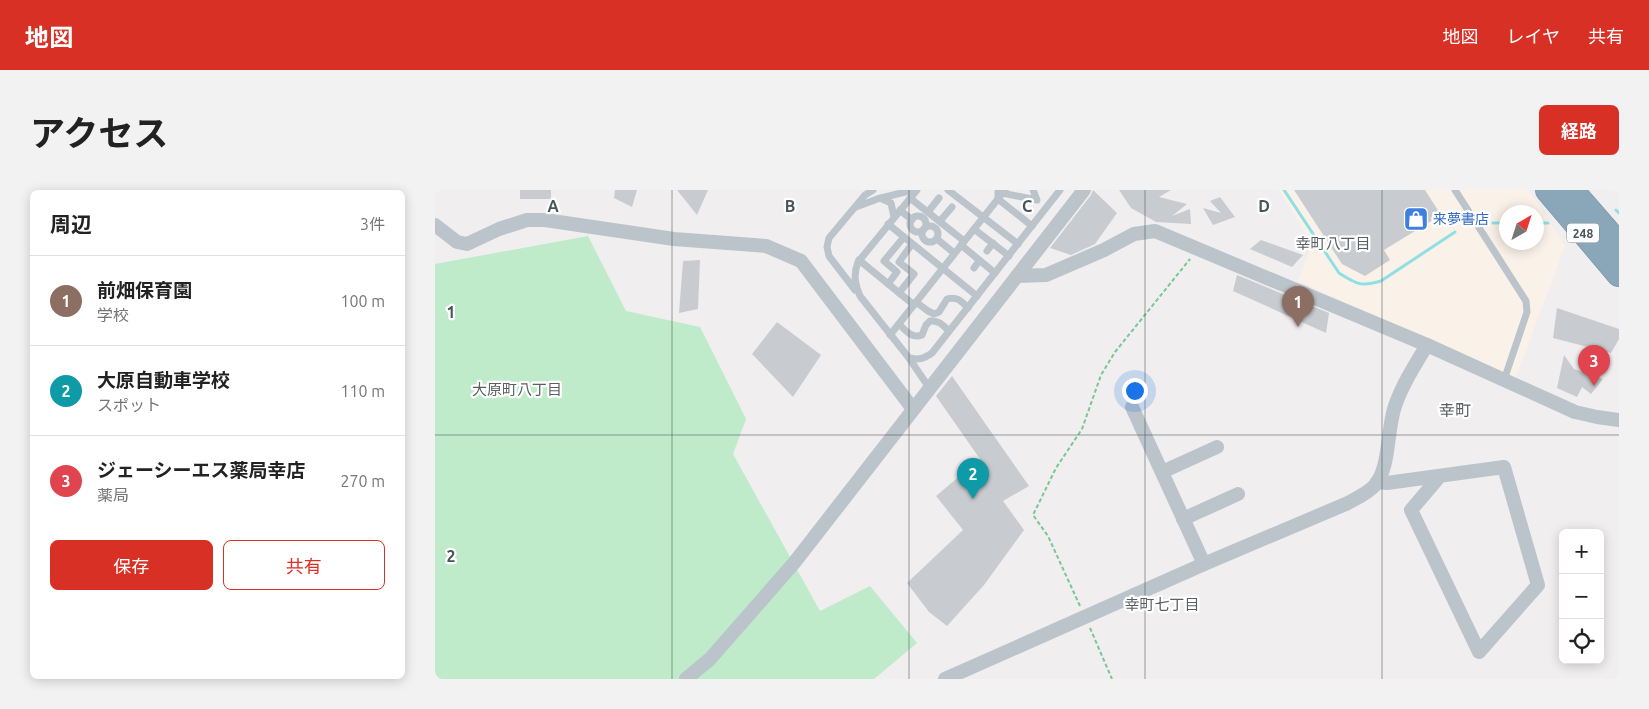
<!DOCTYPE html>
<html lang="ja">
<meta charset="utf-8">
<style>
:root{--surface:#fff;--page:#f2f2f2;--text:#222;--muted:#767676;--line:#e0e0e0;--accent:#d93025}
body{margin:0;font-family:Ubuntu,"Noto Sans JP",sans-serif;background:var(--page);color:var(--text)}
.controls{position:absolute;right:15px;bottom:15px;display:grid;overflow:hidden;border-radius:8px;box-shadow:0 2px 12px #0003}
.controls button{width:45px;height:45px;display:grid;place-items:center;padding:0;border:0;border-bottom:1px solid var(--line);background:var(--surface);color:var(--text);font:25px sans-serif}
.compass{position:absolute;left:1064px;top:15px;width:45px;height:45px;border-radius:50%;background:var(--surface);box-shadow:0 2px 12px #0003;rotate:39deg}
.you{position:absolute;left:699px;top:200px;width:18px;height:18px;margin:-12px;border:4px solid #fff;border-radius:50%;background:#1a73e8;box-shadow:0 0 0 8px #1a73e833}
.badge{display:grid;place-items:center;width:32px;height:32px;border-radius:50%;background:var(--accent);color:#fff;font-size:16px;font-weight:700}
.pin{position:absolute;translate:-50% -41px;filter:drop-shadow(0 1px 2px #0008)}
.pin::after{content:'';position:absolute;top:26px;width:18px;height:15px;background:inherit;clip-path:polygon(0 0,100% 0,50% 100%)}
.list{margin:0;padding:0;list-style:none}
h2{display:flex;justify-content:space-between;align-items:center;height:65px;margin:0;padding:0 20px;font-size:21px}
h2 small{font-size:16px;font-weight:400;color:var(--muted)}
.list li{display:grid;grid-template-columns:32px 1fr auto;gap:15px;align-items:center;box-sizing:border-box;height:90px;padding:0 20px;border-top:1px solid var(--line)}
.list b{display:block;font-size:19px;white-space:nowrap}
.list p{margin:0;font-size:16px;white-space:nowrap;color:var(--muted)}
.list em{font-size:16px;font-style:normal;color:var(--muted)}
.actions{display:flex;gap:10px;padding:15px 20px}
.actions a{flex:1;padding:11px 0;border:1px solid var(--accent);border-radius:8px;text-align:center;font-size:18px;color:var(--accent)}
.actions .main{background:var(--accent);color:#fff}
.icon{flex:none;width:28px;height:28px;fill:none;stroke:currentColor;stroke-width:2;stroke-linecap:round;stroke-linejoin:round}
.map{position:relative;flex:none;width:1184px;height:489px;overflow:hidden;border-radius:8px}
header{display:flex;align-items:center;gap:30px;box-sizing:border-box;height:70px;padding:0 25px;background:var(--accent);color:#fff}
header strong{font-size:24px}
nav{display:flex;gap:28px;margin-inline-start:auto;font-size:18px}
.intro{display:flex;align-items:center;justify-content:space-between;box-sizing:border-box;height:120px;padding:0 30px}
h1{margin:0;font-size:35px}
.button{padding:12px 22px;border-radius:8px;background:var(--accent);color:#fff;font-size:18px;font-weight:700}
main{display:flex;gap:30px;padding:0 30px}
aside{flex:1;background:var(--surface);border-radius:8px;box-shadow:0 2px 12px #0003}
.map>svg:first-child{display:block}
.commercial{fill:#faf2e8;fill-rule:evenodd}
.green{fill:#bfebca}
.lines{fill:none;stroke-linecap:round;stroke-linejoin:round}
.stream{stroke:#8fdfe5;stroke-width:3}
.building{fill:#c8ccd0}
.highway-casing{stroke:#7492a5;stroke-width:26}
.path{stroke:#79c796;stroke-width:2;stroke-dasharray:4 2.5;stroke-linecap:butt}
.lane{stroke:#bac4ca;stroke-width:7}
.street{stroke:#bac4ca;stroke-width:14}
.highway{stroke:#89a7b9;stroke-width:25}
.grid{fill:none;stroke:#47545a;stroke-width:1;stroke-opacity:0.55}
.labels{text-anchor:middle;dominant-baseline:central;stroke-width:4.5;stroke-linejoin:round;paint-order:stroke}
.shield{fill:#fff;stroke:#7e878c;stroke-width:1}
.shield-label{font-size:12px;font-weight:bold;fill:#47545a}
.shop-label{font-size:14px;fill:#366cbe;stroke:#fff;text-anchor:start}
.neighbourhood-label{font-size:15px;fill:#5b5f62;stroke:#fff}
.quarter-label{font-size:16px;fill:#5b5f62;stroke:#fff}
.grid-label{font-size:16px;text-anchor:middle;font-weight:bold;fill:#47545a;stroke:#fff;stroke-width:4.5;stroke-linejoin:round;paint-order:stroke}
</style>
<header>
<strong>地図</strong>
<nav><a>地図</a><a>レイヤ</a><a>共有</a></nav>
</header>
<div class="intro"><h1>アクセス</h1><a class="button">経路</a></div>
<main>
<aside>
<h2>周辺<small>3件</small></h2>
<ul class="list">
<li><span class="badge" style="background:#8d6e63">1</span><div><b>前畑保育園</b><p>学校</p></div><em>100 m</em></li>
<li><span class="badge" style="background:#0f9aa8">2</span><div><b>大原自動車学校</b><p>スポット</p></div><em>110 m</em></li>
<li><span class="badge" style="background:#e0444e">3</span><div><b>ジェーシーエス薬局幸店</b><p>薬局</p></div><em>270 m</em></li>
</ul>
<div class="actions"><a class="main">保存</a><a>共有</a></div>
</aside>
<div class="map">
<svg width="1184" height="489" viewBox="0 0 1184 489">
<rect width="100%" height="100%" fill="#f0eeee"/>
<!-- commercial -->
<path class="commercial" d="M844,0h250l36,56 -50,133 -217,-98 14,-37zM1072,22h30v30h-30z"/>
<!-- green -->
<polygon class="green" points="153,46 191,121 265,137 311,229 298,264 385,421 435,396 482,453 439,489 0,489 0,74"/>
<g class="lines">
<!-- stream -->
<g class="stream">
<path d="M849,0l55,83c17,11 22,14 42,8l74,-49"/>
<polyline points="1181,20 1184,23"/>
<polyline points="1058,33 1072,33"/>
<polyline points="1102,33 1113,33"/>
</g>
</g>
<!-- building -->
<g class="building">
<rect x="85" y="0" width="31" height="9"/>
<polygon points="180,0 202,0 197,17 179,8"/>
<polygon points="242,0 273,0 262,25"/>
<polygon points="658,0 682,23 660,54 636,65 615,58 656,5"/>
<polygon points="684,0 736,0 724,7 752,14 737,26 755,19 756,34 721,32 696,18"/>
<polygon points="859,0 990,0 1006,25 949,60 955,70 930,86 907,74"/>
<polygon points="785,7 800,27 778,35 768,18 786,23 775,11"/>
<polygon points="826,50 868,65 857,77 815,59"/>
<polygon points="265,70 263,119 244,123 248,71"/>
<polygon points="802,85 894,123 891,143 798,101"/>
<polygon points="1122,118 1184,139 1184,149 1176,163 1118,148"/>
<polygon points="342,132 386,165 358,207 317,164"/>
<polygon points="1129,165 1139,179 1168,189 1156,204 1147,197 1142,207 1122,198"/>
<polygon points="517,186 594,296 568,311 589,340 549,395 512,436 494,422 472,393 528,340 501,306 545,269 501,206"/>
</g>
<g class="lines">
<defs>
<g id="highway">
<polyline points="1113,0 1184,84"/>
<polyline points="1136,0 1184,55"/>
</g>
</defs>
<!-- highway casing -->
<use href="#highway" class="highway-casing"/>
<!-- path -->
<g class="path">
<polyline points="645,416 613,346 598,325 621,278 647,239 666,185 680,162 755,69"/>
<polyline points="655,438 677,489"/>
</g>
<!-- lane -->
<g class="lane">
<path d="M482,0l-59,72c-5,13 -3,22 2,34l49,62c10,2 14,1 23,-5l128,-163"/>
<polyline points="513,0 583,54"/>
<polyline points="563,0 563,9 597,36"/>
<polyline points="1020,0 1091,111 1092,122 1069,190"/>
<polyline points="567,3 602,10 598,0"/>
<polyline points="446,8 478,0"/>
<polyline points="475,8 529,51"/>
<polyline points="421,17 445,8 456,13 459,27"/>
<polyline points="465,20 477,30"/>
<polyline points="493,22 504,8"/>
<circle cx="483" cy="34" r="8"/>
<polyline points="505,31 517,17"/>
<polyline points="453,34 542,106"/>
<circle cx="495" cy="44" r="8"/>
<polyline points="539,39 574,66"/>
<polyline points="502,49 519,63"/>
<polyline points="526,55 560,83"/>
<polyline points="552,61 558,53"/>
<polyline points="424,70 479,115"/>
<polyline points="539,78 544,71"/>
<polyline points="453,94 462,82 449,71 469,47"/>
<polyline points="420,100 394,66 392,57 394,48 430,5 438,0"/>
<polyline points="464,103 479,84 464,72 477,54"/>
<path d="M481,112l12,9 6,3 5,-2 8,-13c10,-3 14,2 21,9"/>
<path d="M464,134c7,7 13,15 23,11l4,-10 4,-4c9,-1 13,4 19,10"/>
<polyline points="455,145 570,0"/>
<polyline points="474,168 495,199"/>
</g>
<!-- street -->
<g class="street">
<polyline points="0,35 22,52 32,54 64,39 92,30 110,30 239,49 331,56 366,71 478,219"/>
<polyline points="582,86 611,85 669,60 699,44 720,41 992,155 1140,222 1162,227 1184,230"/>
<polyline points="697,217 769,374"/>
<polyline points="727,282 782,257"/>
<polyline points="942,292 952,293 1069,277 1103,395 1044,462 976,320 1005,286"/>
<polyline points="748,329 803,304"/>
<polyline points="251,489 275,469 359,373 649,0"/>
<path d="M510,489l259,-115 144,-61c9,-5 22,-11 28,-19 14,-18 11,-56 19,-78 7,-21 20,-41 32,-61"/>
</g>
<!-- highway -->
<use href="#highway" class="highway"/>
</g>
<!-- grid -->
<path class="grid" d="M237,0v489M474,0v489M710,0v489M947,0v489M0,245h1184"/>
<!-- icons -->
<defs>
<symbol id="shop-square" viewBox="-11 -11 22 22"><rect x="-9" y="-9" width="18" height="18" rx="4" fill="#3f7fe0" stroke="#fff"/><path d="M-5-2.5h2.3a2.7 3.5 0 0 1 5.4 0H5L5.5 6h-11ZM-1.5-2.5h3a1.5 2.3 0 0 0-3 0Z" fill="#fff"/></symbol>
</defs>
<g fill-rule="evenodd">
<use href="#shop-square" x="967" y="15" width="28" height="28"/>
</g>
<g class="labels">
<!-- shield labels -->
<rect class="shield" x="1132" y="33.5" width="32" height="19" rx="4"/>
<g class="shield-label">
<text x="1148" y="43">248</text>
</g>
<!-- shop labels -->
<g class="shop-label">
<text x="998" y="29">来夢書店</text>
</g>
<!-- neighbourhood labels -->
<g class="neighbourhood-label">
<text x="898" y="53">幸町八丁目</text>
<text x="82" y="199">大原町八丁目</text>
<text x="727" y="414">幸町七丁目</text>
</g>
<!-- quarter labels -->
<g class="quarter-label">
<text x="1020" y="220">幸町</text>
</g>
</g>
<g class="grid-label">
<text x="118" y="22">A</text>
<text x="355" y="22">B</text>
<text x="592" y="22">C</text>
<text x="829" y="22">D</text>
<text x="16" y="128">1</text>
<text x="16" y="372">2</text>
</g>
</svg>
<div class="controls">
<button>+</button>
<button>−</button>
<button><svg class="icon" aria-label="locate" viewBox="0 0 24 24"><circle cx="12" cy="12" r="6"/><path d="M12 2v4M12 18v4M2 12h4M18 12h4"/></svg></button>
</div>
<svg class="compass" viewBox="-18 -18 36 36"><path d="M0-13l5 13h-10z" fill="#e53935"/><path d="M0 13l5-13h-10z" fill="#767676"/></svg>
<div class="you"></div>
<div class="pin badge" style="left:863px;top:137px;background:#8d6e63">1</div>
<div class="pin badge" style="left:538px;top:309px;background:#0f9aa8">2</div>
<div class="pin badge" style="left:1159px;top:196px;background:#e0444e">3</div>
</div>
</main>
